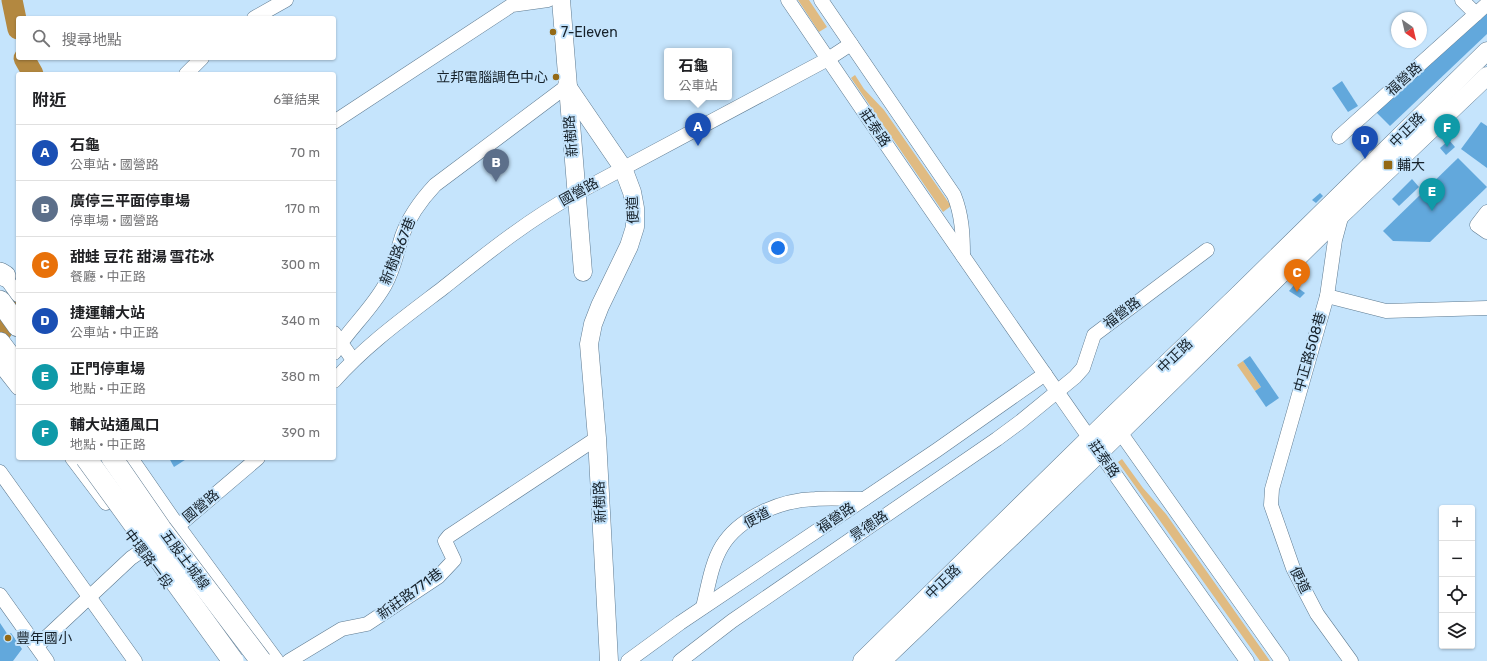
<!DOCTYPE html>
<html lang="zh-TW">
<meta charset="utf-8">
<style>
:root{--surface:#fff;--page:#f2f2f2;--text:#202124;--muted:#757577;--line:#e0e0e0;--accent:#d93025}
body{margin:0;font-family:Rubik,"Noto Sans TC",sans-serif;background:var(--page);color:var(--text)}
.controls{position:absolute;right:12px;bottom:12px;display:grid;overflow:hidden;border-radius:4px;box-shadow:0 1px 3px #0004}
.controls button{width:36px;height:36px;display:grid;place-items:center;padding:0;border:0;border-bottom:1px solid var(--line);background:var(--surface);color:var(--text);font:20px sans-serif}
.compass{position:absolute;left:1391px;top:12px;width:36px;height:36px;border-radius:50%;background:var(--surface);box-shadow:0 1px 3px #0004;rotate:146deg}
.you{position:absolute;left:778px;top:248px;width:14px;height:14px;margin:-10px;border:3px solid #fff;border-radius:50%;background:#1a73e8;box-shadow:0 0 0 6px #1a73e833}
.badge{display:grid;place-items:center;width:26px;height:26px;border-radius:50%;background:var(--accent);color:#fff;font-size:13px;font-weight:700}
.pin{position:absolute;translate:-50% -33px;filter:drop-shadow(0 1px 2px #0008)}
.pin::after{content:'';position:absolute;top:21px;width:14px;height:12px;background:inherit;clip-path:polygon(0 0,100% 0,50% 100%)}
.popup{position:absolute;left:664px;top:48px;width:68px;height:52px;box-sizing:border-box;display:grid;place-content:center;border-radius:4px;background:var(--surface);filter:drop-shadow(0 1px 3px #0005);font-size:13px;white-space:nowrap;color:var(--muted)}
.popup b{font-size:15px;color:var(--text)}
.popup::after{content:'';position:absolute;left:50%;top:100%;margin-left:-8px;border:8px solid transparent;border-top-color:var(--surface)}
.list{margin:0;padding:0;list-style:none}
h2{display:flex;justify-content:space-between;align-items:center;height:52px;margin:0;padding:0 16px;font-size:17px}
h2 small{font-size:13px;font-weight:400;color:var(--muted)}
.list li{display:grid;grid-template-columns:26px 1fr auto;gap:12px;align-items:center;box-sizing:border-box;height:56px;padding:0 16px;border-top:1px solid var(--line)}
.list b{display:block;font-size:15px;white-space:nowrap}
.list p{margin:0;font-size:13px;white-space:nowrap;color:var(--muted)}
.list em{font-size:13px;font-style:normal;color:var(--muted)}
.icon{flex:none;width:22px;height:22px;fill:none;stroke:currentColor;stroke-width:2;stroke-linecap:round;stroke-linejoin:round}
.map{position:relative;flex:none;width:1487px;height:661px;overflow:hidden}
.search{position:absolute;background:var(--surface);box-shadow:0 1px 3px #0004;left:16px;top:16px;width:320px;height:44px;display:flex;align-items:center;gap:10px;box-sizing:border-box;padding:0 14px;border-radius:4px;color:var(--muted);font-size:15px}
.panel{position:absolute;background:var(--surface);box-shadow:0 1px 3px #0004;left:16px;top:72px;width:320px;height:388px;border-radius:4px}
.map>svg:first-child{display:block}
.green{fill:#e0bb82}
.lines{fill:none;stroke-linecap:round;stroke-linejoin:round}
.river{stroke:#b38840;stroke-width:21}
.building{fill:#62a8dc}
.minor-casing{stroke:#5e7a90;stroke-width:15}
.major-casing{stroke:#5e7a90;stroke-width:19}
.highway-casing{stroke:#5e7a90;stroke-width:22}
.minor{stroke:#fff;stroke-width:14}
.major{stroke:#fff;stroke-width:18}
.highway{stroke:#fff;stroke-width:21}
.highway-bridge-casing{stroke:#5e7a90;stroke-width:22;stroke-linecap:butt}
.highway-bridge{stroke:#fff;stroke-width:21}
.poi-dot{fill:#946915;stroke:#c5e4fc;stroke-width:1.5}
.labels{text-anchor:middle;dominant-baseline:central;stroke-width:4;stroke-linejoin:round;paint-order:stroke}
.poi-label{font-size:14px;fill:#16212a;stroke:#c5e4fc;text-anchor:start}
.street-label{font-size:14px;fill:#16212a;stroke:#c5e4fc}
</style>
<div class="map">
<svg width="1487" height="661" viewBox="0 0 1487 661">
<rect width="100%" height="100%" fill="#c5e4fc"/>
<!-- green -->
<g class="green">
<polygon points="798,0 809,0 827,27 819,32"/>
<polygon points="855,75 864,89 884,110 951,206 943,212 851,78"/>
<polygon points="1243,361 1261,387 1255,391 1237,365"/>
<polygon points="1122,459 1143,488 1166,514 1270,661 1260,661 1118,462"/>
</g>
<g class="lines">
<!-- river -->
<g class="river">
<polyline points="12,0 18,29"/>
<polyline points="24,58 33,74"/>
<polyline points="0,333 18,307"/>
</g>
</g>
<!-- building -->
<g class="building">
<polygon points="1487,9 1487,34 1390,126 1375,111"/>
<polygon points="1342,81 1358,106 1348,112 1332,88"/>
<polygon points="1481,122 1487,126 1487,168 1461,149"/>
<polygon points="1368,128 1371,132 1367,136 1363,131"/>
<polygon points="1449,140 1455,147 1446,155 1440,148"/>
<polygon points="1458,158 1487,187 1430,242 1393,241 1383,231"/>
<polygon points="1412,179 1419,187 1399,206 1392,199"/>
<polygon points="1320,193 1323,196 1316,203 1312,200"/>
<polygon points="1294,285 1305,293 1300,298 1289,291"/>
<polygon points="1250,356 1279,398 1266,407 1255,391 1261,387 1243,361"/>
<polygon points="169,458 188,458 174,467"/>
<polygon points="0,623 8,635 11,633 22,649 13,661 0,661"/>
</g>
<g class="lines">
<defs>
<g id="minor">
<path d="M788,0c150,222 303,442 459,661"/>
<path d="M821,0l133,195c8,20 9,40 9,61"/>
<polyline points="1462,0 1476,14"/>
<polyline points="254,18 286,0"/>
<polyline points="186,74 202,58"/>
<polyline points="334,122 512,5 548,0"/>
<polyline points="1339,137 1487,4"/>
<polyline points="1487,212 1477,225 1487,232"/>
<polyline points="1342,214 1335,240 1327,296 1272,489 1271,505 1293,568 1317,614 1351,661"/>
<polyline points="0,270 18,295"/>
<polyline points="1327,296 1386,311 1487,308"/>
<polyline points="334,333 353,360"/>
<path d="M334,353c15,-24 37,-43 51,-68 9,-16 12,-33 17,-49 7,-20 19,-36 33,-51l132,-99"/>
<polyline points="0,365 18,388"/>
<path d="M334,381c32,-36 71,-64 109,-93 43,-34 85,-68 134,-95l251,-134 23,-15"/>
<polyline points="1115,425 1282,661"/>
<polyline points="72,458 106,503"/>
<polyline points="131,458 178,526 277,661"/>
<polyline points="0,472 135,661"/>
<polyline points="0,595 47,661"/>
<path d="M703,607c5,-19 8,-43 19,-61 18,-29 59,-46 93,-47 16,-1 32,0 49,0"/>
<polyline points="37,646 131,558 178,526 258,458"/>
<polyline points="289,661 342,629 367,624 438,577 454,560 445,541 449,536 597,438"/>
<polyline points="628,661 680,623 937,450 1045,374"/>
<polyline points="680,661 732,621 997,439 1020,422 1075,377 1083,368 1094,335 1207,250"/>
</g>
<g id="major">
<polyline points="561,0 583,272"/>
<polyline points="567,86 623,168 632,192 635,208 635,227 629,246 600,306 593,324 589,344 597,438 609,661"/>
<polyline points="862,661 1110,418 1238,295 1487,51"/>
<polyline points="882,661 1091,461 1342,214 1487,76"/>
</g>
<g id="highway">
<polyline points="0,273 5,276"/>
<polyline points="0,301 18,326"/>
<polyline points="0,343 18,367"/>
</g>
</defs>
<!-- minor casing -->
<use href="#minor" class="minor-casing"/>
<!-- major casing -->
<use href="#major" class="major-casing"/>
<!-- highway casing -->
<use href="#highway" class="highway-casing"/>
<!-- minor -->
<use href="#minor" class="minor"/>
<!-- major -->
<use href="#major" class="major"/>
<!-- highway -->
<use href="#highway" class="highway"/>
<defs>
<g id="highway-bridge">
<polyline points="86,458 233,661"/>
<polyline points="112,458 161,529 261,661"/>
</g>
</defs>
<!-- highway-bridge casing -->
<use href="#highway-bridge" class="highway-bridge-casing"/>
<!-- highway-bridge -->
<use href="#highway-bridge" class="highway-bridge"/>
</g>
<!-- markers -->
<g class="poi-dot">
<circle cx="553" cy="32" r="4"/>
<circle cx="556" cy="77" r="4"/>
<rect x="1383" y="160" width="10" height="10" rx="2"/>
<circle cx="8" cy="638" r="4"/>
</g>
<g class="labels">
<!-- poi labels -->
<g class="poi-label">
<text x="561" y="32">7-Eleven</text>
<text x="548" y="77" text-anchor="end">立邦電腦調色中心</text>
<text x="1397" y="165">輔大</text>
<text x="16" y="638">豐年國小</text>
</g>
<!-- street labels -->
<g class="street-label">
<text transform="translate(1404 79) rotate(-42)">福營路</text>
<text transform="translate(875 128) rotate(56)">莊泰路</text>
<text transform="translate(1407 130) rotate(-45)">中正路</text>
<text transform="translate(571 136) rotate(-95)">新樹路</text>
<text transform="translate(579 192) rotate(-29)">國營路</text>
<text transform="translate(633 210) rotate(-93)">便道</text>
<text transform="translate(398 251) rotate(-68)">新樹路67巷</text>
<text transform="translate(1122 313) rotate(-37)">福營路</text>
<text transform="translate(1310 352) rotate(-74)">中正路508巷</text>
<text transform="translate(1175 356) rotate(-44)">中正路</text>
<text transform="translate(1104 459) rotate(55)">莊泰路</text>
<text transform="translate(600 502) rotate(-93)">新樹路</text>
<text transform="translate(201 506) rotate(-40)">國營路</text>
<text transform="translate(757 518) rotate(-28)">便道</text>
<text transform="translate(836 518) rotate(-34)">福營路</text>
<text transform="translate(869 526) rotate(-34)">景德路</text>
<text transform="translate(148 559) rotate(53)">中環路一段</text>
<text transform="translate(185 560) rotate(53)">五股土城線</text>
<text transform="translate(1300 580) rotate(64)">便道</text>
<text transform="translate(943 582) rotate(-44)">中正路</text>
<text transform="translate(410 594) rotate(-36)">新莊路771巷</text>
</g>
</g>
</svg>
<div class="controls">
<button>+</button>
<button>−</button>
<button><svg class="icon" aria-label="locate" viewBox="0 0 24 24"><circle cx="12" cy="12" r="6"/><path d="M12 2v4M12 18v4M2 12h4M18 12h4"/></svg></button>
<button><svg class="icon" aria-label="layers" viewBox="0 0 24 24"><path d="M12 4l9 5-9 5-9-5zM3 14l9 5 9-5"/></svg></button>
</div>
<svg class="compass" viewBox="-18 -18 36 36"><path d="M0-13l5 13h-10z" fill="#e53935"/><path d="M0 13l5-13h-10z" fill="#757577"/></svg>
<div class="you"></div>
<div class="pin badge" style="left:698px;top:146px;background:#1a4fb4">A</div>
<div class="popup"><b>石龜</b>公車站</div>
<div class="pin badge" style="left:496px;top:182px;background:#5c6f8a">B</div>
<div class="pin badge" style="left:1297px;top:292px;background:#e8710a">C</div>
<div class="pin badge" style="left:1365px;top:159px;background:#1a4fb4">D</div>
<div class="pin badge" style="left:1432px;top:211px;background:#0f9aa8">E</div>
<div class="pin badge" style="left:1447px;top:147px;background:#0f9aa8">F</div>
<div class="search"><svg class="icon" aria-label="search" viewBox="0 0 24 24"><circle cx="10" cy="10" r="6"/><path d="M15 15l6 6"/></svg>搜尋地點</div>
<section class="panel">
<h2>附近<small>6筆結果</small></h2>
<ul class="list">
<li><span class="badge" style="background:#1a4fb4">A</span><div><b>石龜</b><p>公車站 · 國營路</p></div><em>70 m</em></li>
<li><span class="badge" style="background:#5c6f8a">B</span><div><b>廣停三平面停車場</b><p>停車場 · 國營路</p></div><em>170 m</em></li>
<li><span class="badge" style="background:#e8710a">C</span><div><b>甜蛙 豆花 甜湯 雪花冰</b><p>餐廳 · 中正路</p></div><em>300 m</em></li>
<li><span class="badge" style="background:#1a4fb4">D</span><div><b>捷運輔大站</b><p>公車站 · 中正路</p></div><em>340 m</em></li>
<li><span class="badge" style="background:#0f9aa8">E</span><div><b>正門停車場</b><p>地點 · 中正路</p></div><em>380 m</em></li>
<li><span class="badge" style="background:#0f9aa8">F</span><div><b>輔大站通風口</b><p>地點 · 中正路</p></div><em>390 m</em></li>
</ul>
</section>
</div>
